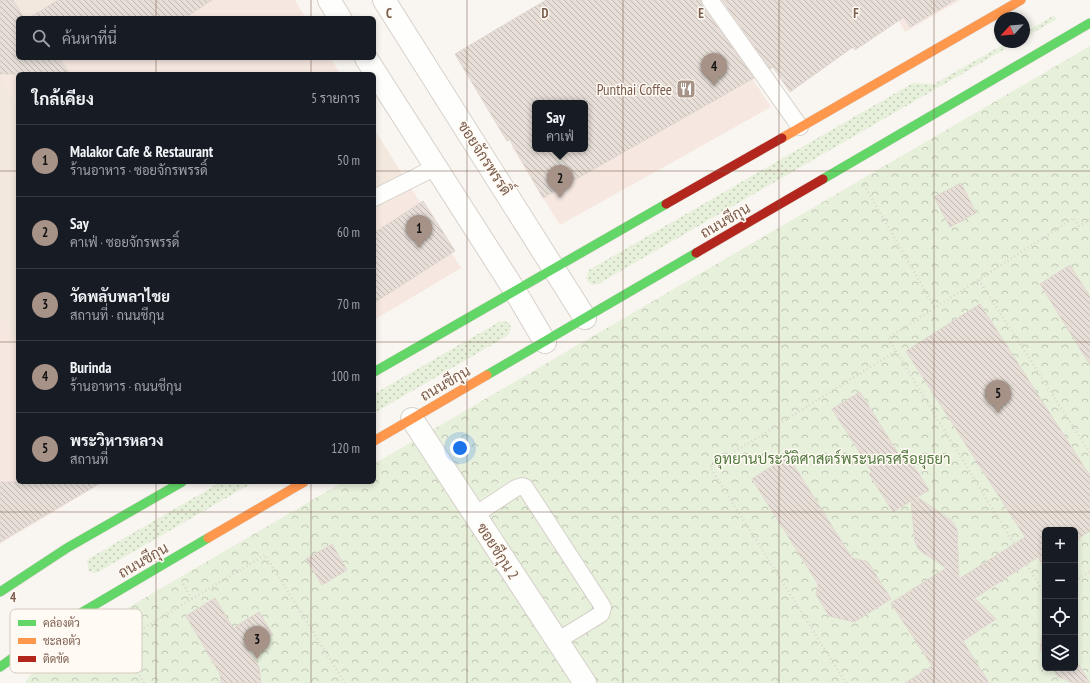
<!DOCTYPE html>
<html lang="th">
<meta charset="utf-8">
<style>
:root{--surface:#171b24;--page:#242831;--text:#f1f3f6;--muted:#9ea1a6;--line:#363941;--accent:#a69286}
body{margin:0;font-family:"PT Sans Narrow",Sarabun,sans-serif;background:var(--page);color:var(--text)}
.controls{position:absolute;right:12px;bottom:12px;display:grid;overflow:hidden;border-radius:6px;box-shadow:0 2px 6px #0003}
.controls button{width:36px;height:36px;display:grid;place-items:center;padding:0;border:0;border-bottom:1px solid var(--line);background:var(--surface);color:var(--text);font:20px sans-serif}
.compass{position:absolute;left:994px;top:12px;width:36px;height:36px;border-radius:50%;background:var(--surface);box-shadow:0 2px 6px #0003;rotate:244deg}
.you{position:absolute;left:460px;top:448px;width:14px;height:14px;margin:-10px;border:3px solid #fff;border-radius:50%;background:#1a73e8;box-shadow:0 0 0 6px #1a73e833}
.badge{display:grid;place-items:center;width:26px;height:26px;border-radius:50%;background:var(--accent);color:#111;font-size:13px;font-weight:700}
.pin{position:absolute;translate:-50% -33px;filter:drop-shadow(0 1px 2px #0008)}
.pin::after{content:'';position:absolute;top:21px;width:14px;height:12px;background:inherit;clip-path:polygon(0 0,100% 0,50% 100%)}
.popup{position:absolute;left:532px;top:100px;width:56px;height:52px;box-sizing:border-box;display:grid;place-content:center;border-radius:6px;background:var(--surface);filter:drop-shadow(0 1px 3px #0005);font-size:13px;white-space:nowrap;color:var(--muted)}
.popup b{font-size:15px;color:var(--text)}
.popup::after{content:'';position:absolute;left:50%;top:100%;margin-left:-8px;border:8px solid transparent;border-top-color:var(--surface)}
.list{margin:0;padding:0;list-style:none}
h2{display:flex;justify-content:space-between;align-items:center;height:52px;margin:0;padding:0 16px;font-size:17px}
h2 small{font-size:13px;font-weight:400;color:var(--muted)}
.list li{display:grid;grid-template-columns:26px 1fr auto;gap:12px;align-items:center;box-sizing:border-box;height:72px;padding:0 16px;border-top:1px solid var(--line)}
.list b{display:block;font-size:15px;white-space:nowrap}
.list p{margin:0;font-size:13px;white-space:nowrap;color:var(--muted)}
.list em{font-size:13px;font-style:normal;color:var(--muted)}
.icon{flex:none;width:22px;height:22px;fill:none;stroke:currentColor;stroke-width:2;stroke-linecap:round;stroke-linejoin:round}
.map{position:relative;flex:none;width:1090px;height:683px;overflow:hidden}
.search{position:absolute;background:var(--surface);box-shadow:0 2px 6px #0003;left:16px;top:16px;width:360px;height:44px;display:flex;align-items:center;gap:10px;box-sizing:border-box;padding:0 14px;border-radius:6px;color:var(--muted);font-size:15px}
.panel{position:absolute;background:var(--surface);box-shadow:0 2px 6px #0003;left:16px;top:72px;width:360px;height:412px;border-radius:6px}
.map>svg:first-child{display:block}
.residential{fill:#f2e8de}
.commercial{fill:#f6e8e1}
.grass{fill:url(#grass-dots)}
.forest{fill:url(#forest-crowns);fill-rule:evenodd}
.building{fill:url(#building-back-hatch);stroke:#e2d8d2;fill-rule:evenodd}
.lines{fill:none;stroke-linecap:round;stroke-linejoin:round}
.lane-casing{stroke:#d7d1cb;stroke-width:18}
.street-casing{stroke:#d7d1cb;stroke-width:24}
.fast-casing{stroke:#d9d2cb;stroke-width:10}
.slow-casing{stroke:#d9d2cb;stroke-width:10}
.jam-casing{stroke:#d9d2cb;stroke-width:10}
.path{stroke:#dcd5d0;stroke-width:2.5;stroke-dasharray:1 3;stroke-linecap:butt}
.lane{stroke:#fefefd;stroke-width:16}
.street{stroke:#fefefd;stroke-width:22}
.fast{stroke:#63d668;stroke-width:9}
.slow{stroke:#ff974d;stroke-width:9}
.jam{stroke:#b3261e;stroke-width:9}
.grid{fill:none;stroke:#7a5c4d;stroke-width:1;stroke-opacity:0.55}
.labels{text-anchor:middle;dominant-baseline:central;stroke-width:3;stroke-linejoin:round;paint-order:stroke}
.poi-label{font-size:15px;fill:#7a5c4d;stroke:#fffaf3;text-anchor:end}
.street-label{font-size:15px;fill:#7a5c4d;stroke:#fffaf3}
.park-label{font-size:15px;fill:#537a41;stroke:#fffaf3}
.key{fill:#fffaf3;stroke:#d7cbc1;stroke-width:1}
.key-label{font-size:11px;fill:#7a5c4d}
.grid-label{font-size:13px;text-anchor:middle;font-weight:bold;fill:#7a5c4d;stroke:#fffaf3;stroke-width:3;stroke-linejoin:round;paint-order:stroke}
</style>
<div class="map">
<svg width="1090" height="683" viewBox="0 0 1090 683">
<defs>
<pattern id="grass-dots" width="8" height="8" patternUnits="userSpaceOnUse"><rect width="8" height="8" fill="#e7f0db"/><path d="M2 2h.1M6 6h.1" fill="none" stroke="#c0c6b4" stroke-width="1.8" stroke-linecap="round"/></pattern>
<pattern id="forest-crowns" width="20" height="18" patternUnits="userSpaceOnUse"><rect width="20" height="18" fill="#e7f0db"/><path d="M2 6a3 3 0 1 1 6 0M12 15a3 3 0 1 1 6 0" fill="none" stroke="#c0c6b4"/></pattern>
<pattern id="building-back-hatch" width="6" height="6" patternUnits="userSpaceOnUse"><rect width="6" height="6" fill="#e6ded7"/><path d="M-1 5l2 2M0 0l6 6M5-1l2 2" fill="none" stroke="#bfb7b1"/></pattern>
</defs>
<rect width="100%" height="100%" fill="#f9f5f0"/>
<!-- residential -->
<g class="residential">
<polygon points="0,0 120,0 92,18 18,18 18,58 29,58 1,76 18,105 18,342 4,318 0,321"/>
<polygon points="374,129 411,188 374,211"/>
</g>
<!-- commercial -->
<g class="commercial">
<polygon points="120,0 295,0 306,18 92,18"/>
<polygon points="887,0 960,0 905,32"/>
<polygon points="718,26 771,107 560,225 511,146 535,132 535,149 585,149 585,103"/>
<polygon points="29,58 331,58 340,74 18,74 18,105 1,76"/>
<polygon points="411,188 461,268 374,320 374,211"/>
<polygon points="4,318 18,342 18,482 103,482 0,544 0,321"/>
</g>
<!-- grass -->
<g class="grass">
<polygon points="1053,16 1056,18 1055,20 1024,38 1024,33"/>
<polygon points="1008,42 1017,42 598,284 593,285 588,282 586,278 589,270 913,83 934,84"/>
<path d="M504,321l5,2c3,5 2,8 -2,13l-133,77v-19l125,-72z"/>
<polygon points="221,482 254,482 98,572 93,573 89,571 87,561 90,558"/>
</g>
<!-- forest -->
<path class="forest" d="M1090,46v637h-1065l17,-25 301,-176h31v-18zM1045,530h30v138h-30z"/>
<!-- building -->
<g class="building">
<polygon points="0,0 13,0 24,18 18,18 18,58 59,58 70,74 0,74"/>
<polygon points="58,0 212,0 185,18 29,18"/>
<path d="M546,0h155l1,5 52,73 -211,120 -33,-58 -3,1 -52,-87zM535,103h50v46h-50z"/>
<polygon points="722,0 955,0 910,27 904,17 855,50 853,47 790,92 773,67 770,69"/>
<polygon points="961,183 976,213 950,227 934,197"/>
<polygon points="423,201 455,251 374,303 374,233"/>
<polygon points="1070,265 1090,297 1090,365 1040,284"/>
<polygon points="980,304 1090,476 1090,531 1075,541 1075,530 1045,530 1045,560 1041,562 1038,557 975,598 996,619 963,641 989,683 905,683 932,666 891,603 946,568 919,550 915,542 911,501 893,512 869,474 872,472 832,409 860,392 899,455 905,452 929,490 917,497 951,520 957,529 959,579 1025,537 906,351"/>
<polygon points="788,456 852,558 868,562 891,599 854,622 829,616 816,594 818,584 752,479"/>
<polygon points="0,482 102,482 0,542"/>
<polygon points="332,544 347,570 322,585 306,559"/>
<polygon points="215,598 233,628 259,612 273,635 249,650 259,667 261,683 221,683 220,674 186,616"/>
<polygon points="1045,619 1045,656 1040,649"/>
<polygon points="1075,659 1090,683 1074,683 1058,677 1052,668 1075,668"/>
</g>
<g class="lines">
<defs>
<g id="lane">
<polyline points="710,0 800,127"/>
<polyline points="374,198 436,167"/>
<polyline points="475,515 516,488 522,486 525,487 603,607 601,614 557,641"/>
</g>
<g id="street">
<polyline points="329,0 340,18"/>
<polyline points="384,0 585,318"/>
<polyline points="366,58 515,291 545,342"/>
<polyline points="412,419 585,683"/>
</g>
<g id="fast">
<polyline points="823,179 1090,23"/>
<polyline points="374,372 666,204"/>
<polyline points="487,375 696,253"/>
<polyline points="0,592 67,548 182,482"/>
<polyline points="0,667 47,633 208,538"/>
</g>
<g id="slow">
<polyline points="782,138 1021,0"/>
<polyline points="374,441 487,375"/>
<polyline points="208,538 304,482"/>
</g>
<g id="jam">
<polyline points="666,204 782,138"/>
<polyline points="696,253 823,179"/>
</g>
</defs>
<!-- lane casing -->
<use href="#lane" class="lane-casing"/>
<!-- street casing -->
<use href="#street" class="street-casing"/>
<!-- fast casing -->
<use href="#fast" class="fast-casing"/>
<!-- slow casing -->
<use href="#slow" class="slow-casing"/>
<!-- jam casing -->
<use href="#jam" class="jam-casing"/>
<!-- path -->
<g class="path">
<polyline points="864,185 935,308"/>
<polyline points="979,280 1090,453"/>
<polyline points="896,351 1014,544"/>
<polyline points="1027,565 1045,594"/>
<polyline points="1075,581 1090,571"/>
<polyline points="183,584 192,599"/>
<polyline points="144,683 119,643 265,555 345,683"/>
<polyline points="846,683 710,467 896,351 888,338 1074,218 1079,226 1090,220"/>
</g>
<!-- lane -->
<use href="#lane" class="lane"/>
<!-- street -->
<use href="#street" class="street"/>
<!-- fast -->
<use href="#fast" class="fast"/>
<!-- slow -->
<use href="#slow" class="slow"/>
<!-- jam -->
<use href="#jam" class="jam"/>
</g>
<!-- grid -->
<path class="grid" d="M156,0v18M311,0v18M467,0v683M623,0v683M779,0v683M934,0v683M156,58v16M311,58v16M0,171h18M374,171h716M0,342h18M374,342h716M156,482v201M311,482v201M0,512h1090"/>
<!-- icons -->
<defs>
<symbol id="restaurant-square" viewBox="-11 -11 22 22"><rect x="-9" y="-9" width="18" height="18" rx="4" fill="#a69286" stroke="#fffaf3"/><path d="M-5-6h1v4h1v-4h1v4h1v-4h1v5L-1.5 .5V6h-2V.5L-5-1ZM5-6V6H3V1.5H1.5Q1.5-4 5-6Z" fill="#fff"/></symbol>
</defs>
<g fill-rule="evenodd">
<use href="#restaurant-square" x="675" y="78" width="22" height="22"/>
</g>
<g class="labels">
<!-- poi labels -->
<g class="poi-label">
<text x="672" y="89">Punthai Coffee</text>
</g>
<!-- street labels -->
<g class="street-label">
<text transform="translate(485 158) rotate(57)">ซอยจักรพรรดิ์</text>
<text transform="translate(725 220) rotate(-30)">ถนนชีกุน</text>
<text transform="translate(445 383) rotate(-30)">ถนนชีกุน</text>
<text transform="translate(498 551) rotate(57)">ซอยชีกุน 2</text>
<text transform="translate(143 560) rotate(-30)">ถนนชีกุน</text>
</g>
<!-- park labels -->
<g class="park-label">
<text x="832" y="458">อุทยานประวัติศาสตร์พระนครศรีอยุธยา</text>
</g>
</g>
<!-- legend -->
<rect x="10" y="609" width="132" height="64" rx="6" class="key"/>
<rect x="18" y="620" width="18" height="6" fill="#63d668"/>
<rect x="18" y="638" width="18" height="6" fill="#ff974d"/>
<rect x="18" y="656" width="18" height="6" fill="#b3261e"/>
<g class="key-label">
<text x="43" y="627">คล่องตัว</text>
<text x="43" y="645">ชะลอตัว</text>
<text x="43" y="663">ติดขัด</text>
</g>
<g class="grid-label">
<text x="389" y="18">C</text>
<text x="545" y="18">D</text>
<text x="701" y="18">E</text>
<text x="856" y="18">F</text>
<text x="13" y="602">4</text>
</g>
</svg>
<div class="controls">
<button>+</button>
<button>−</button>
<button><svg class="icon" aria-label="locate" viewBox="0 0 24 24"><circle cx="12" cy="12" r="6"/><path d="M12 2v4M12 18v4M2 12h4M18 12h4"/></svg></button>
<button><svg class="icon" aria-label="layers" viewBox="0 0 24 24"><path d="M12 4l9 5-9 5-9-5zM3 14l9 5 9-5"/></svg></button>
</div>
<svg class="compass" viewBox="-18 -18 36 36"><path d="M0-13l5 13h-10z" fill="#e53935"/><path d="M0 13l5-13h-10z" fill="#9ea1a6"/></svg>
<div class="you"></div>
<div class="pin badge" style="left:419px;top:248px">1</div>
<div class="pin badge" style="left:560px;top:198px">2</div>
<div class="popup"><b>Say</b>คาเฟ่</div>
<div class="pin badge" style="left:257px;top:659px">3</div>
<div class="pin badge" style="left:714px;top:86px">4</div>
<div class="pin badge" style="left:998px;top:413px">5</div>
<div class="search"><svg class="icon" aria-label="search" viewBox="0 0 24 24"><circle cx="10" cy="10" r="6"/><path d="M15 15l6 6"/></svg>ค้นหาที่นี่</div>
<section class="panel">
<h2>ใกล้เคียง<small>5 รายการ</small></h2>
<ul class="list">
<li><span class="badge">1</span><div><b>Malakor Cafe &amp; Restaurant</b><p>ร้านอาหาร · ซอยจักรพรรดิ์</p></div><em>50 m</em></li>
<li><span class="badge">2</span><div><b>Say</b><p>คาเฟ่ · ซอยจักรพรรดิ์</p></div><em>60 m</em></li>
<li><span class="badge">3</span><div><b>วัดพลับพลาไชย</b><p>สถานที่ · ถนนชีกุน</p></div><em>70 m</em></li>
<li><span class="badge">4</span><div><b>Burinda</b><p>ร้านอาหาร · ถนนชีกุน</p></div><em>100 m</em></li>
<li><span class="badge">5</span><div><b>พระวิหารหลวง</b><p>สถานที่</p></div><em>120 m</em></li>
</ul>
</section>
</div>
